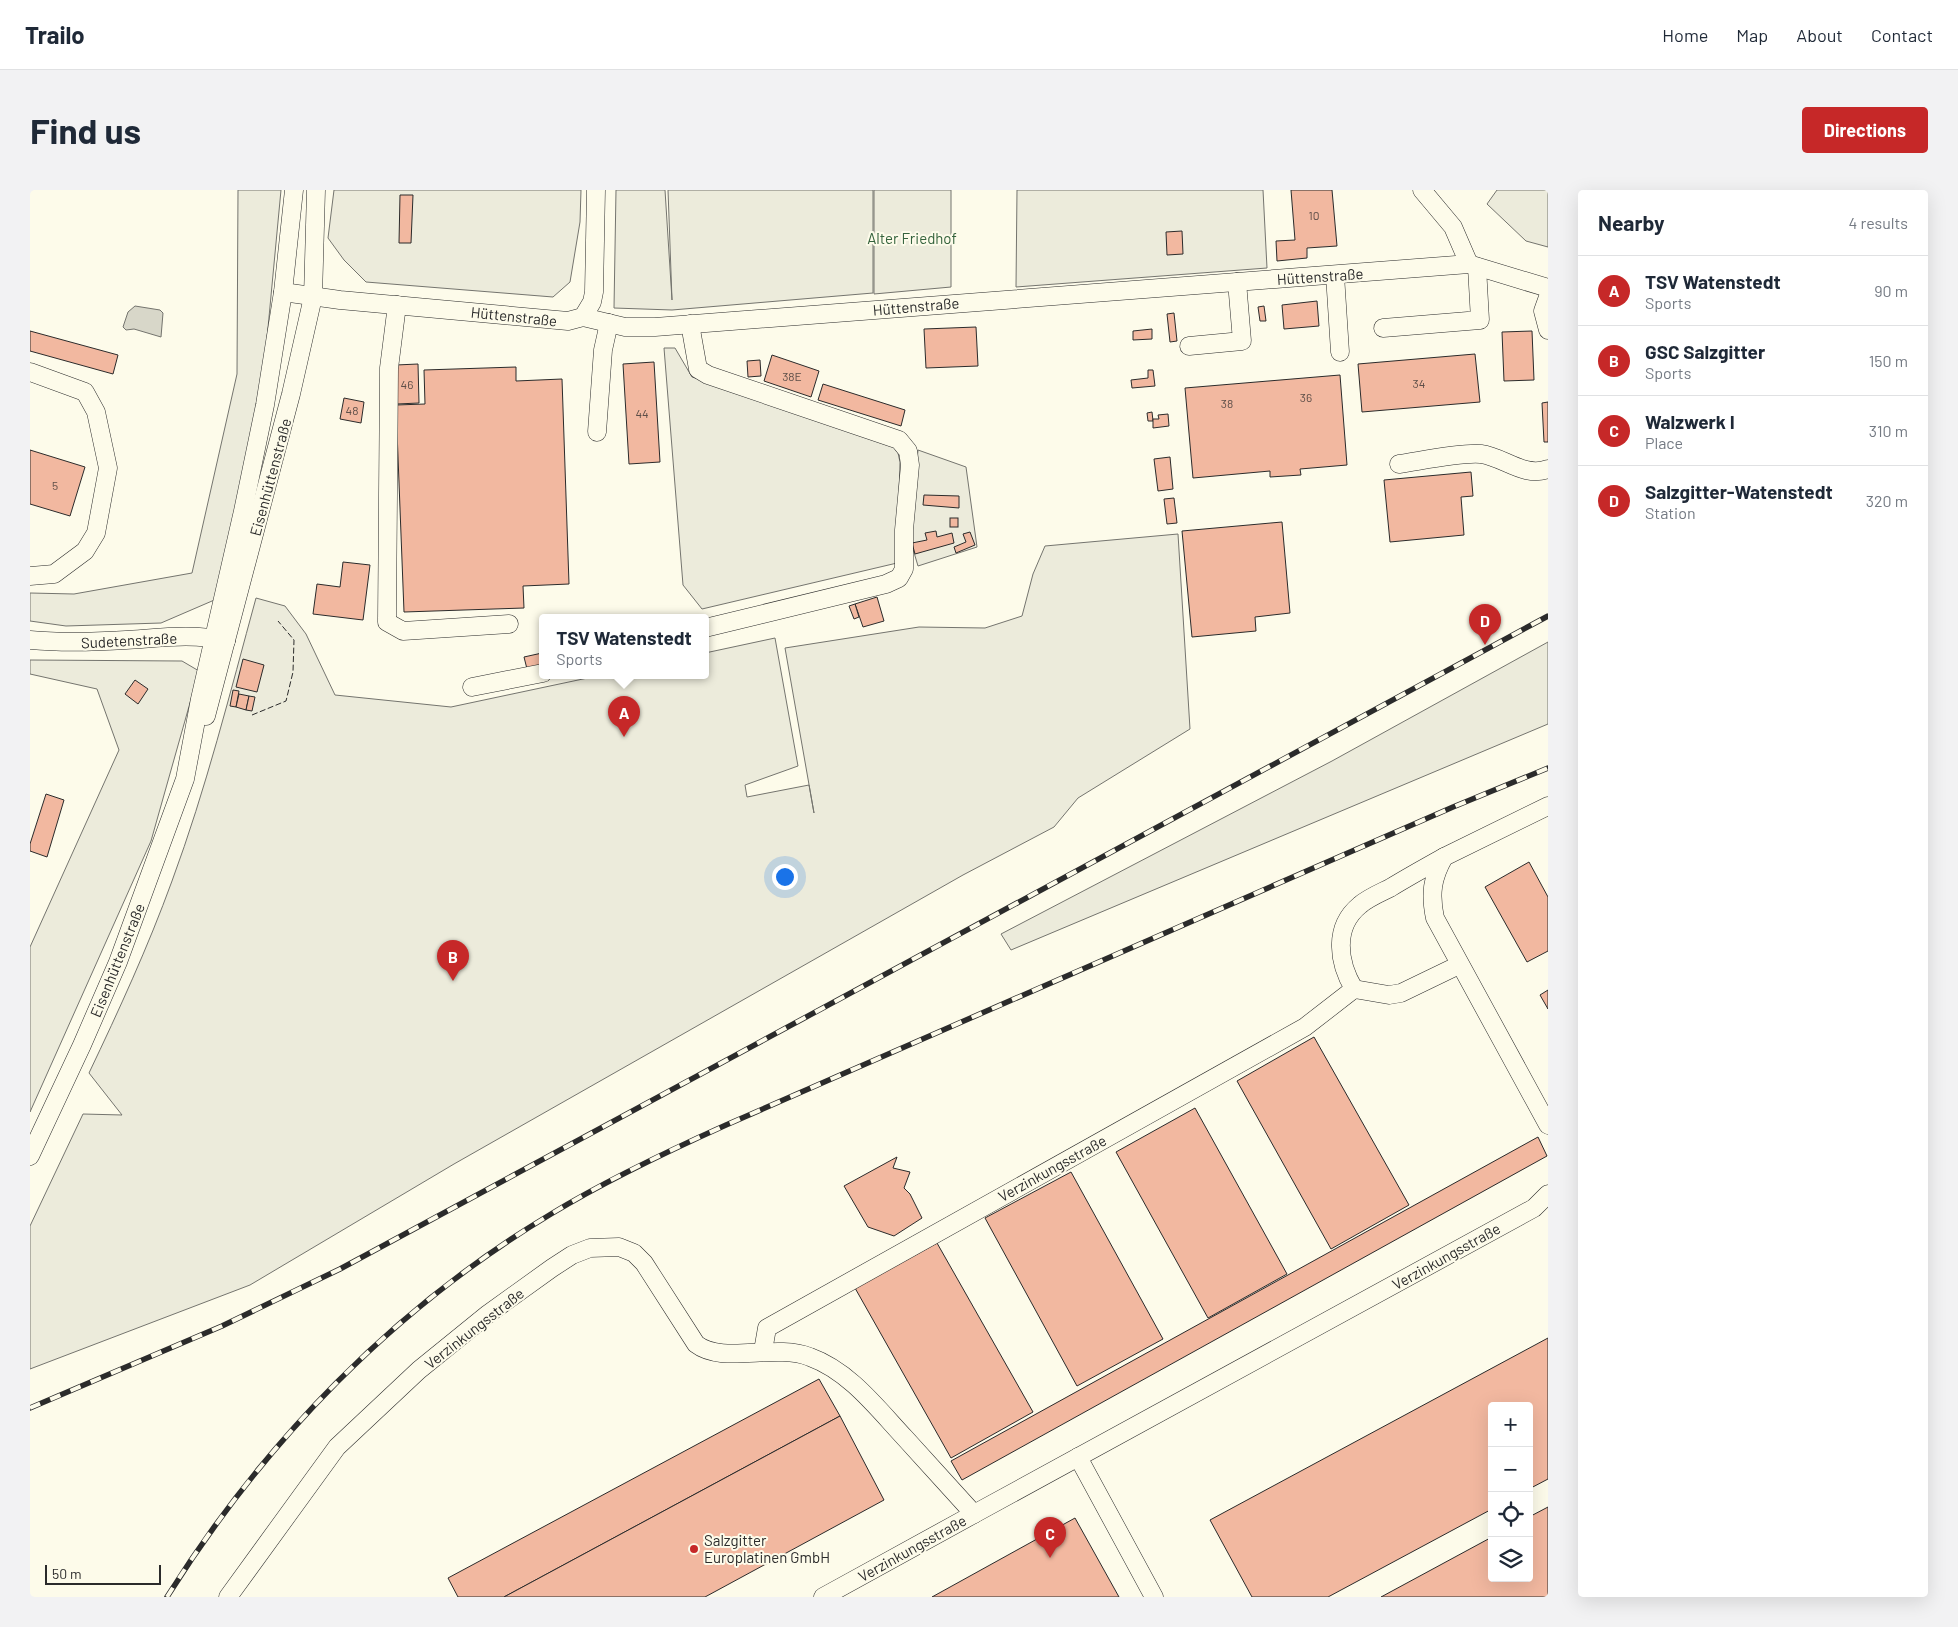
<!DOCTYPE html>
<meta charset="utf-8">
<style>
:root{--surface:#fff;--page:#f2f2f3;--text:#1f2937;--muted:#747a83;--line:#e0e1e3;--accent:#c62828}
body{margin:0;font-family:Barlow,sans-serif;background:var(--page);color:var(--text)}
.controls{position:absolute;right:15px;bottom:15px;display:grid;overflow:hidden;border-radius:5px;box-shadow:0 5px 20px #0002}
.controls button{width:45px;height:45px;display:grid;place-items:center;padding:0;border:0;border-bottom:1px solid var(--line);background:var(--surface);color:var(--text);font:25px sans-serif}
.scale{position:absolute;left:15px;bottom:12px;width:116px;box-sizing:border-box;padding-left:5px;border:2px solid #2b2b2b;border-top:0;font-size:14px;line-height:18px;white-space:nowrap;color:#2b2b2b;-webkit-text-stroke:4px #fdfbea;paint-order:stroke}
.you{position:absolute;left:754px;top:686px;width:18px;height:18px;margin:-12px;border:4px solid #fff;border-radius:50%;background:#1a73e8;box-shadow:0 0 0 8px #1a73e833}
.badge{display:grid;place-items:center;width:32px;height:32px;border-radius:50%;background:var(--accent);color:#fff;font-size:16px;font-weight:700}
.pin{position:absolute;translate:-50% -41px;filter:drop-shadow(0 1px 2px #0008)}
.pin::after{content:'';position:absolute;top:26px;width:18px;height:15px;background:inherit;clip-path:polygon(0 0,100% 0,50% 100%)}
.popup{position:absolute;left:509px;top:424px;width:170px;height:65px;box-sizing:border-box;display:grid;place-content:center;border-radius:5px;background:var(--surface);filter:drop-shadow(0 1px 4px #0005);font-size:16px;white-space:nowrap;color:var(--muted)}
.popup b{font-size:19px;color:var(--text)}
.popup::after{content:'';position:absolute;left:50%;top:100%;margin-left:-10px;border:10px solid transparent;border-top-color:var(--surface)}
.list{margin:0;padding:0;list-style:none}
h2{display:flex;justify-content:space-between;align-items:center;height:65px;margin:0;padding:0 20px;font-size:21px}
h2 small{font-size:16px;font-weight:400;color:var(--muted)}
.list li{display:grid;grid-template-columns:32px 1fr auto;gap:15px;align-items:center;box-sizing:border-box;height:70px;padding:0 20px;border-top:1px solid var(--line)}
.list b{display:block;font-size:19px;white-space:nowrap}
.list p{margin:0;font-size:16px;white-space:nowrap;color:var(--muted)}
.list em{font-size:16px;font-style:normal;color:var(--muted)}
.icon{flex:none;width:28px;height:28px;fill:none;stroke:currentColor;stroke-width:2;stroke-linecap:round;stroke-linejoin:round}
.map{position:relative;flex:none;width:1518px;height:1407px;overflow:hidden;border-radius:5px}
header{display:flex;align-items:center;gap:30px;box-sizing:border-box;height:70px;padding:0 25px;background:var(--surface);border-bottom:1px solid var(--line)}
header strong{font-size:24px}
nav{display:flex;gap:28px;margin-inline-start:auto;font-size:18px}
.intro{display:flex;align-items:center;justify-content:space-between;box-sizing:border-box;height:120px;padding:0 30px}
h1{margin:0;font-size:35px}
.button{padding:12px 22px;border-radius:5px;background:var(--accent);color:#fff;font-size:18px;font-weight:700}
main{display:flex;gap:30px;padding:0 30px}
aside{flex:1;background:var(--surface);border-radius:5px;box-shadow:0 5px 20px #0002}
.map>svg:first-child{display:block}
.green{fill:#ecebdb;stroke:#74746e}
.water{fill:#d8d7c9;stroke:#74746e}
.building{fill:#f2b8a0;stroke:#2b2b2b}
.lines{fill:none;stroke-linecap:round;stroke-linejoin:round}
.minor-casing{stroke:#2b2b2b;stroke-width:19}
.minor{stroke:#fdfbea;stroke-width:18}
.rail-casing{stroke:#2b2b2b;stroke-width:5.5}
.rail{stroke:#fdfbea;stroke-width:4;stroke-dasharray:11;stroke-linecap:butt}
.fence{stroke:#2b2b2b;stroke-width:1;stroke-dasharray:6 2.5;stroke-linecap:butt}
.poi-dot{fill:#c62828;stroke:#fdfbea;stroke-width:2}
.labels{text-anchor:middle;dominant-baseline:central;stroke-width:4;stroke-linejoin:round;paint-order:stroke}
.number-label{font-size:12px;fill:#5d4e48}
.park-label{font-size:15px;fill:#34623c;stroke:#fdfbea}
.street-label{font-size:15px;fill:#2b2b2b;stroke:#fdfbea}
.poi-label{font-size:15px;fill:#2b2b2b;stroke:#fdfbea;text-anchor:start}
</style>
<header>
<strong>Trailo</strong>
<nav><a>Home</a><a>Map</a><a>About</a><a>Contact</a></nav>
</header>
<div class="intro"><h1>Find us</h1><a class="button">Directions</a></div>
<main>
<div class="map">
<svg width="1518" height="1407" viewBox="0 0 1518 1407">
<rect width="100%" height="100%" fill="#fdfbea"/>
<!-- green -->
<g class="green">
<polygon points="208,0 251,0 236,159 201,360 189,408 131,433 36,436 0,431 0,403 44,404 162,383 207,184"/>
<polygon points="304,0 551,0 550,32 540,92 523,107 336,92 314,70 298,48"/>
<polygon points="586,0 635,0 642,110 638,0 843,0 843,103 642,120 584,118"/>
<polygon points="844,0 921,0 921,97 844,104"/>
<polygon points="987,0 1233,0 1237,78 986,97"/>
<polygon points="1467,0 1518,0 1518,57 1496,51 1457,14"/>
<polygon points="634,158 645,158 662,187 786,226 862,255 868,263 870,272 867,373 672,419 653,395"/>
<polygon points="888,260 936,277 947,357 888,376 880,349"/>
<path d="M1148,344l12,195 -112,69 -24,29 -91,48 -509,289 -204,121 -220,84v-143l53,-112 39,1 -33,-42c30,-63 59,-126 83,-192 34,-92 58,-188 84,-283l29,8 21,28 29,61 116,12 146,-31h108v-23l70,-15 23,128 -53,19 2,12 62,-12 5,28 -29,-165 134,-21 66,1 37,-12 11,-42 12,-28z"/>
<polygon points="1518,452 1518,534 981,760 971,744 1302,571"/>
<polygon points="0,470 152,471 169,481 121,651 0,922 0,757 89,560 67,499 0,484"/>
</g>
<!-- water -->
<polygon class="water" points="105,116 130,120 133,123 131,147 104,139 96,140 93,137 98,122"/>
<!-- building -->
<g class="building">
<polygon points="1261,0 1302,0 1307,56 1277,58 1277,68 1247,71 1246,51 1265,50"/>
<polygon points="370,5 383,5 381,53 369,53"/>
<polygon points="1152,41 1153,64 1137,65 1136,42"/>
<polygon points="1287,111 1289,136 1254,139 1252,115"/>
<polygon points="1234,116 1236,131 1230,131 1228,117"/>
<polygon points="1144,123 1147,151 1140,152 1137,124"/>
<polygon points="946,137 948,176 896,178 894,139"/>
<polygon points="1122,139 1122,149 1103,150 1103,141"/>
<polygon points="0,141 88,165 83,184 0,161"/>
<polygon points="1502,141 1504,190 1474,191 1472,142"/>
<polygon points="1445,164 1450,212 1332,222 1328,174"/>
<polygon points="742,165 789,181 781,207 734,191"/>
<polygon points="730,170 731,186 718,187 717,171"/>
<polygon points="624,172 630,272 599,274 593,174"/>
<polygon points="388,174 389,213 367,214 366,175"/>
<polygon points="486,177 486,191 532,189 539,394 493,396 494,418 374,422 366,215 395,214 394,180"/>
<polygon points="1118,180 1123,180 1125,196 1102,198 1101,190 1118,188"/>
<polygon points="1310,185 1317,275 1270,279 1271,285 1240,287 1240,281 1163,288 1155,198"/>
<polygon points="793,194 875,220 871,236 788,210"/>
<polygon points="314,208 334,212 331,233 310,229"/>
<polygon points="1518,212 1518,252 1514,252 1512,213"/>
<polygon points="1122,222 1123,231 1118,231 1117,223"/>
<polygon points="1138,224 1139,236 1123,238 1123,229 1129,229 1128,225"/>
<polygon points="0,260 55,277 40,326 0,314"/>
<polygon points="1140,267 1143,299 1128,301 1124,269"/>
<polygon points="1441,282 1443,306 1431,307 1434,345 1360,352 1354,290"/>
<polygon points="894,305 929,306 929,318 893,315"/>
<polygon points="1144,308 1147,333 1137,334 1134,309"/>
<rect x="920" y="328" width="8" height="9"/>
<polygon points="1252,332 1260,423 1225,427 1226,441 1162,447 1152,341"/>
<polygon points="906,341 907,347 922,343 924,353 885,364 882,353 897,350 895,343"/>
<polygon points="940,342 945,355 926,363 924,357 936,352 933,344"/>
<polygon points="313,372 340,375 333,430 283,424 287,394 310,397"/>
<polygon points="847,407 854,431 833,437 825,414"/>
<polygon points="825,414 829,427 824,429 819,416"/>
<polygon points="512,463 513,479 498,483 494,467"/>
<polygon points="213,469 234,475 227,502 206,497"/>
<polygon points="105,490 118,499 108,514 95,504"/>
<polygon points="203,500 209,501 206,517 200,516"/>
<polygon points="209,504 219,506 216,520 206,517"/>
<polygon points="219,506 225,507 222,521 216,520"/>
<polygon points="16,604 34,610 17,667 0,661 0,654"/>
<polygon points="1499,672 1518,707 1518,761 1497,772 1455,697"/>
<polygon points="1518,800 1518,819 1510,805"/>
<polygon points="1284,847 1379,1015 1301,1059 1207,891"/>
<polygon points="1165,918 1257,1084 1178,1128 1086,962"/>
<polygon points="1508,947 1517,966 932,1290 921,1271"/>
<polygon points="867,967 863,978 880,982 874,998 880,1004 892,1028 864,1046 838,1037 814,996"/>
<polygon points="1041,982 1133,1149 1047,1196 955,1028"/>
<polygon points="907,1053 1003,1222 921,1268 825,1098"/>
<polygon points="1518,1148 1518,1289 1499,1299 1499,1216 1462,1216 1462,1319 1298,1407 1222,1407 1180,1330"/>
<polygon points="789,1189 810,1226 474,1407 428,1407 418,1388"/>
<polygon points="810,1226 854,1310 675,1407 474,1407"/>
<polygon points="1518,1317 1518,1407 1351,1407 1462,1347 1462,1388 1499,1388 1499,1327"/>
<polygon points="1045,1328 1089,1407 902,1407"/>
</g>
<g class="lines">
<defs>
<g id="minor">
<polyline points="1392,0 1423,37 1439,74"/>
<polyline points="1305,85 1310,162"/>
<polyline points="253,102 310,110 538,131 553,127 595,137 625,137 1439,74 1518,98"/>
<polyline points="1518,107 1513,121 1518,140"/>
<polyline points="367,115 359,178 357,432 373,441 479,434"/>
<polyline points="553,127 562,112 564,102 566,0"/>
<polyline points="660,134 668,179 678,185 869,250 878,261 880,275 874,340 874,379 869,388 856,394 675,438"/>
<polyline points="1353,138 1450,130 1447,77"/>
<polyline points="1159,156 1212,151 1207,92"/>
<polyline points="0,182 55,202 66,222 78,278 66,343 55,361 24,384 0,386"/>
<polyline points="567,242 573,160 579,133"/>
<path d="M1369,274c21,-3 62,-12 82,-10 23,3 43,24 67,15"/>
<path d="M0,450c32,3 64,2 96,0 33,-2 68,-7 100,1"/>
<polyline points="442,497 513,483"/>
<polyline points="176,526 261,204 283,107 286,0"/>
<path d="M1518,616l-104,51c-12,21 -14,37 -9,61l113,207"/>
<polyline points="1324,799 1359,805 1371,803 1429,775"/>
<polyline points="0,966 52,855 88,772 155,589 170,509 213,321 235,215 253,102 264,0"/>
<path d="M733,1161l4,-23 538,-301 49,-38c-16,-27 -21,-62 6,-84 8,-7 20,-12 30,-17 18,-11 36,-21 54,-31"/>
<polyline points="1048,1267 1124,1407"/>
<path d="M198,1407l109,-150 82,-77 69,-56 64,-46 20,-13 18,-7 29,-1 15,6 10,10 52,81c27,21 78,-1 114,13 39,14 67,51 95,81 23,25 46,51 69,76l560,-306 14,-14"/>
<polyline points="793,1407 944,1324"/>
</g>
</defs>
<!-- minor casing -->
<use href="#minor" class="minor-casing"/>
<!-- minor -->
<use href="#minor" class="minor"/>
<defs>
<g id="rail">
<polyline points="0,1218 192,1136 310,1079 1518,426"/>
<path d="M137,1407c97,-155 227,-289 384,-383 56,-34 115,-62 175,-89l727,-318 95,-39"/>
</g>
</defs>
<!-- rail casing -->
<use href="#rail" class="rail-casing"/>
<!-- rail -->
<use href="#rail" class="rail"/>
<!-- fence -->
<polyline class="fence" points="222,525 256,511 263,482 264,450 248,431"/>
</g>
<!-- markers -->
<circle class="poi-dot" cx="664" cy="1359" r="5"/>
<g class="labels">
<!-- number labels -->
<g class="number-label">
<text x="1284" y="25">10</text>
<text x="762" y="186">38E</text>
<text x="1389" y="193">34</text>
<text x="377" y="194">46</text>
<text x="1276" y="207">36</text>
<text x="1197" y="213">38</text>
<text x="322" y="220">48</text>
<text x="612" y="223">44</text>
<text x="25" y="295">5</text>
</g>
<!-- park labels -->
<g class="park-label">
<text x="882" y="48">Alter Friedhof</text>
</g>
<!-- street labels -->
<g class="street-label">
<text transform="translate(1290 86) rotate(-4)">Hüttenstraße</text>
<text transform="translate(886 116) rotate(-5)">Hüttenstraße</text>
<text transform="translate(484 126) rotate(6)">Hüttenstraße</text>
<text transform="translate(240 287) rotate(-75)">Eisenhüttenstraße</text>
<text transform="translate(99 450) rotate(-3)">Sudetenstraße</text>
<text transform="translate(87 770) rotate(-68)">Eisenhüttenstraße</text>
<text transform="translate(1022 978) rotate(-29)">Verzinkungsstraße</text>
<text transform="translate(1416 1066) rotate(-29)">Verzinkungsstraße</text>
<text transform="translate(444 1138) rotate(-38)">Verzinkungsstraße</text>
<text transform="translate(882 1358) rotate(-29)">Verzinkungsstraße</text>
</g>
<!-- poi labels -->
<g class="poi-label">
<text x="674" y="1350">Salzgitter<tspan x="674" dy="17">Europlatinen GmbH</tspan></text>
</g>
</g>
</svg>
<div class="controls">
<button>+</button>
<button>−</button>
<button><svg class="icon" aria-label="locate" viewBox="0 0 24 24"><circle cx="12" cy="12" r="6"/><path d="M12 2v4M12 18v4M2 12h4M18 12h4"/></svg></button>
<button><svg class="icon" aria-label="layers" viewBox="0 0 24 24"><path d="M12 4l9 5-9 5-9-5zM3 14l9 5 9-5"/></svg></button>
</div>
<div class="scale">50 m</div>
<div class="you"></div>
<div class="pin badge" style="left:594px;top:547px">A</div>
<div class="popup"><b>TSV Watenstedt</b>Sports</div>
<div class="pin badge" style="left:423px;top:791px">B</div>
<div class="pin badge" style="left:1020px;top:1368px">C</div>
<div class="pin badge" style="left:1455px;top:455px">D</div>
</div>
<aside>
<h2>Nearby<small>4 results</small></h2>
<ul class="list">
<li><span class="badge">A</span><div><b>TSV Watenstedt</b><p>Sports</p></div><em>90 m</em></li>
<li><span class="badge">B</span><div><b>GSC Salzgitter</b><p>Sports</p></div><em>150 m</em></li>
<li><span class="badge">C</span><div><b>Walzwerk I</b><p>Place</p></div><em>310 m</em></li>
<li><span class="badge">D</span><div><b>Salzgitter-Watenstedt</b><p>Station</p></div><em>320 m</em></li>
</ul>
</aside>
</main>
